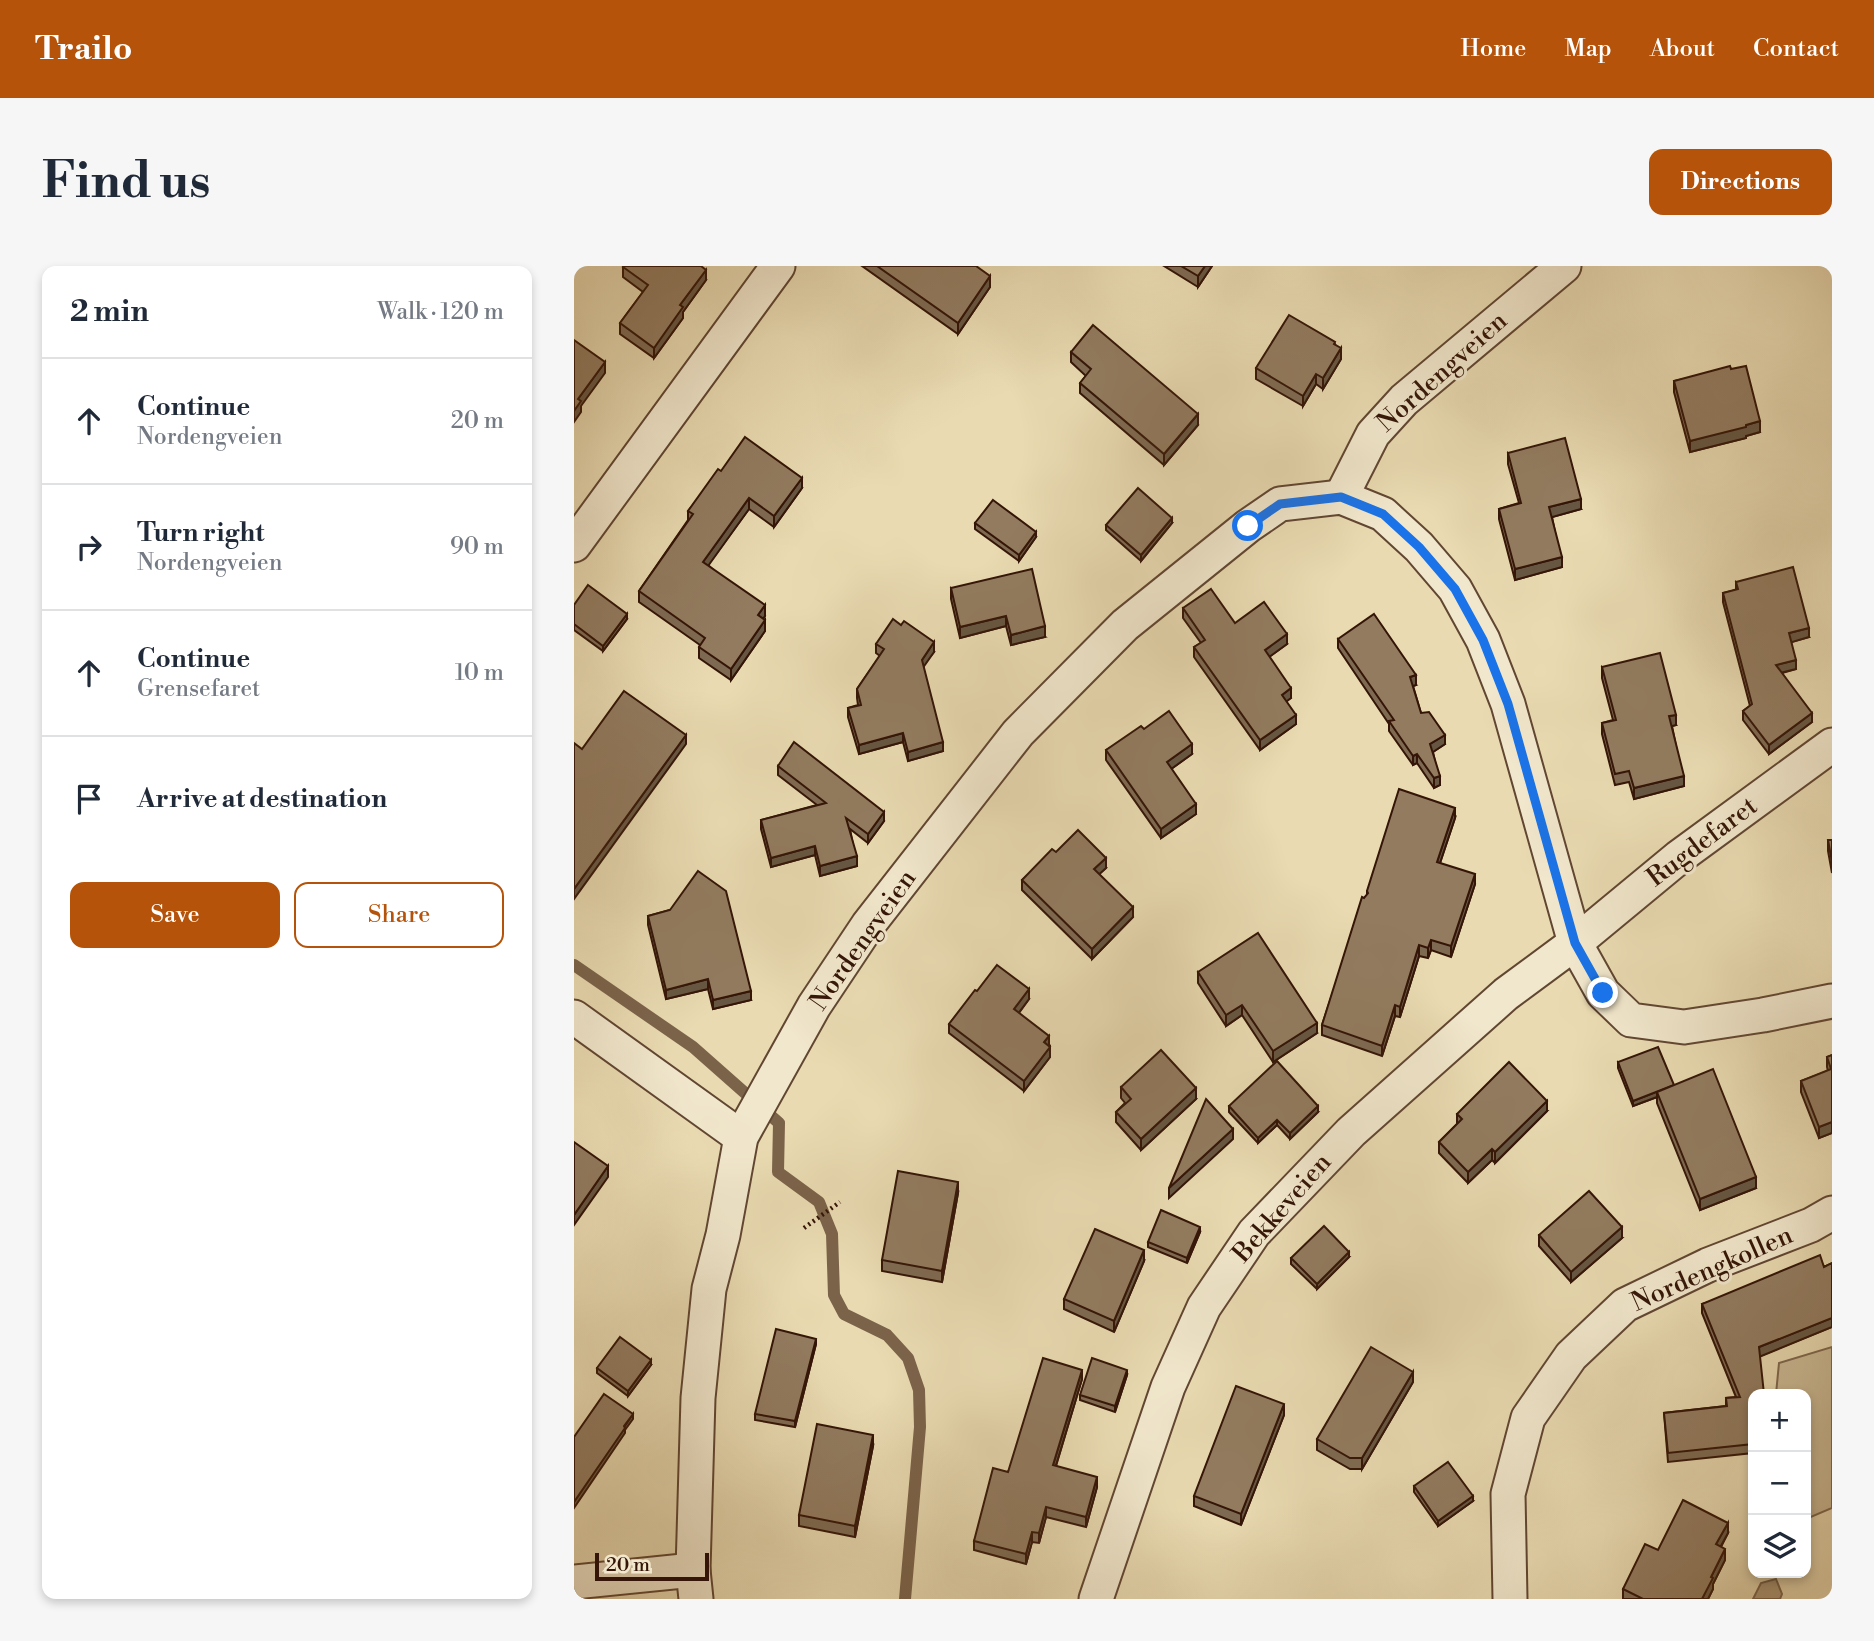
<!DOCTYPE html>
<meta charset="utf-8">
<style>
:root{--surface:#fff;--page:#f6f6f7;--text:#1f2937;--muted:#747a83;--line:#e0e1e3;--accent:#b45309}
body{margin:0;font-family:"Libre Bodoni",serif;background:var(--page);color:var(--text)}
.controls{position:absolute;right:21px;bottom:21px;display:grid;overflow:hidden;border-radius:14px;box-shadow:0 4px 10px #0003}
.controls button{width:63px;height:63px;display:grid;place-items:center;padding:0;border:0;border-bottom:2px solid var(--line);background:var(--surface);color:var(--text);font:35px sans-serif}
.scale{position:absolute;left:21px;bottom:18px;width:114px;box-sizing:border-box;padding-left:7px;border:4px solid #341507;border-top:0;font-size:19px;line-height:24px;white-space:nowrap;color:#341507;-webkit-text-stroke:5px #f1e7cc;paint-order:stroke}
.stop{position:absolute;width:21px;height:21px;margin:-16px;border:5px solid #1a73e8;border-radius:50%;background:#fff}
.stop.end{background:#1a73e8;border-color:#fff;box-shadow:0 2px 7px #0008}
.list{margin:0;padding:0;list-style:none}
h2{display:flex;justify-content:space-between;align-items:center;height:91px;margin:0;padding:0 28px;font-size:30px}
h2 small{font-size:23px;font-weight:400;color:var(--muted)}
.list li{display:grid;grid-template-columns:46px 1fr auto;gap:21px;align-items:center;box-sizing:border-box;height:126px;padding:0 28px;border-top:2px solid var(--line)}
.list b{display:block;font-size:26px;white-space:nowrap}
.list p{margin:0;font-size:23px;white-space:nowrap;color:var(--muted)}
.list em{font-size:23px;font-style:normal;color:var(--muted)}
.actions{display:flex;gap:14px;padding:21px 28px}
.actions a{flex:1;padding:16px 0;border:2px solid var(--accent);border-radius:14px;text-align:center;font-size:24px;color:var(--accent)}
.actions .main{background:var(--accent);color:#fff}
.icon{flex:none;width:38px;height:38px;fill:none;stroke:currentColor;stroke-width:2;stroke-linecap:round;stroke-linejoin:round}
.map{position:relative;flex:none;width:1258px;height:1333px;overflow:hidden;border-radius:14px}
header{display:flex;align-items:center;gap:42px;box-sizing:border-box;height:98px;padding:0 35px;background:var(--accent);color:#fff}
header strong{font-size:33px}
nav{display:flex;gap:38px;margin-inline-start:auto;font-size:24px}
.intro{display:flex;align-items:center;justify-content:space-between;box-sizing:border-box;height:168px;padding:0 42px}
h1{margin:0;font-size:49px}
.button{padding:18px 32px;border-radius:14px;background:var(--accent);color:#fff;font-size:24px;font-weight:700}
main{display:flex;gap:42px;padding:0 42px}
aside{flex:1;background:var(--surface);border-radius:14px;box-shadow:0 4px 10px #0003}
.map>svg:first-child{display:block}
.green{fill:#cab994;stroke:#7f674e;stroke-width:2}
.water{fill:#ab9777;stroke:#7b634a;stroke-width:2}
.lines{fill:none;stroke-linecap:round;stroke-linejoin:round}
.stream{stroke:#7b634a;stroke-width:12}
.street-casing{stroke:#614632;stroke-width:37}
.path{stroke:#341507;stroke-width:4.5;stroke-dasharray:2 3.5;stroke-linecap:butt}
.street{stroke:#f1e7cc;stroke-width:33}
.wall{fill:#7e6a52;stroke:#341507;stroke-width:2}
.shaded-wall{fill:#665642;stroke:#341507;stroke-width:2}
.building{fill:#927b5f;stroke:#341507;stroke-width:2}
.route{stroke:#1a73e8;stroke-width:9}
.labels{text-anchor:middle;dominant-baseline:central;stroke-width:6;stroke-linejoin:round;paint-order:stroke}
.street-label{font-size:26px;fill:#341507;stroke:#f1e7cc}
</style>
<header>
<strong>Trailo</strong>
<nav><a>Home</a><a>Map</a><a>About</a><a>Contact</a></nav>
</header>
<div class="intro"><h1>Find us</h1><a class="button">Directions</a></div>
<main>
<aside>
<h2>2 min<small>Walk · 120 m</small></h2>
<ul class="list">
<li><svg class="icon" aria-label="ahead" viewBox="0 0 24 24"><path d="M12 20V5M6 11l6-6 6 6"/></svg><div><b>Continue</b><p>Nordengveien</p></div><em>20 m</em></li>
<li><svg class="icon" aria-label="right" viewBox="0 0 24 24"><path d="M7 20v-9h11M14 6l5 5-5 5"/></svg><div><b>Turn right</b><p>Nordengveien</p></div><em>90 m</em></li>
<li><svg class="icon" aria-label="ahead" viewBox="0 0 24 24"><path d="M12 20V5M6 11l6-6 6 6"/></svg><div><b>Continue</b><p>Grensefaret</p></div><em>10 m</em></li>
<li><svg class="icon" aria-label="arrive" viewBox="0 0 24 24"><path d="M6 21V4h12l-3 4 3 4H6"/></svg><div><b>Arrive at destination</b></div></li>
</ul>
<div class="actions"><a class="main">Save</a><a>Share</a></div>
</aside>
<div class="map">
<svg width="1258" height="1333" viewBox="0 0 1258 1333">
<rect width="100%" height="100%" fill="#e9dab1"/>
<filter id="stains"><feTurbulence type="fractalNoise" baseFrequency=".00286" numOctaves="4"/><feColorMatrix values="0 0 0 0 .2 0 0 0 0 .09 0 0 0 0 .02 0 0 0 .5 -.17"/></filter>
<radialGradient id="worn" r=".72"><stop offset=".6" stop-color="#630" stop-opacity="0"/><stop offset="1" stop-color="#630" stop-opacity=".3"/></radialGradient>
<!-- green -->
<polygon class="green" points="1258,1081 1258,1242 1232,1253 1232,1128 1202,1128 1205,1097"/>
<!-- water -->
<polygon class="water" points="1202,1313 1208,1328 1206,1333 1179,1333 1187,1317"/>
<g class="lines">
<!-- stream -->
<polyline class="stream" points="0,699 119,781 205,857 204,906 245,936 258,968 260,1029 270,1048 313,1069 334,1092 345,1124 346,1161 331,1333"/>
<defs>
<g id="street">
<polyline points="767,231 799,168 830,134 990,0"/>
<polyline points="0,279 204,0"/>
<polyline points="0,751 167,871"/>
<polyline points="0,1316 119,1304"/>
<polyline points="122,1333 119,1304 124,1132 135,1023 149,969 167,871 240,740 294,659 444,467 551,359 674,260 706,238 767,231 809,248 845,281 881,323 909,374 934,438 1001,677 1029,727 1057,754 1110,761 1189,749 1258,735"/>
<polyline points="522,1333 594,1121 630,1041 680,967 777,866 932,728 1001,677 1105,591 1258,479"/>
<polyline points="936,1333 934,1228 954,1152 997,1090 1051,1039 1134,999 1237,959 1258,947"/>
</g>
</defs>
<!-- street casing -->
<use href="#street" class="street-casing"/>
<!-- path -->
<polyline class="path" points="230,962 266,936"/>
<!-- street -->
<use href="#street" class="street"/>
</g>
<!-- wall -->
<g class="wall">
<polygon points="288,0 402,0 416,21 384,68"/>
<polygon points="590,0 638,0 624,21"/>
<polygon points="49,1 132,14 109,46 109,52 80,92 46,68 46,57 69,26 49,11"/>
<polygon points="761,78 767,93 749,123 742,118 729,140 682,113 682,102"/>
<polygon points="497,86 624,159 590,199 506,127 506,117 512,110 497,96"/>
<polygon points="1157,103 1186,166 1172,170 1172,172 1116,186 1100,126 1100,115"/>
<polygon points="934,187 1007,243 978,251 988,301 941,314 925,253 925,243 945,237 934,198"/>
<polygon points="147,205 228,222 200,261 175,243 134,299 191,350 189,353 191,365 157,414 125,392 125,381 126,379 65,336 65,325 114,254 114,245"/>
<polygon points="401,257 462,271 445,295 401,263"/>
<polygon points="598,257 567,295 532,264 532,259"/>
<polygon points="1162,316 1235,371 1217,376 1222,403 1208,407 1238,456 1195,488 1169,454 1169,445 1176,440 1149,336 1149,327 1162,324"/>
<polygon points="377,322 471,371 437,379 432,360 386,372 377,333"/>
<polygon points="0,339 53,353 29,385 0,364"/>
<polygon points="609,342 661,357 713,378 695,391 717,432 712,435 722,458 686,484 620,391 620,381 627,377 609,352"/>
<polygon points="764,373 842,419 839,420 847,447 871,478 859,486 866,519 860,522 843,497 839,499 815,465 815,458 764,382"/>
<polygon points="302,378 360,386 349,400 369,485 334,495 329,476 285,488 274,451 274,442 284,439 283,432 283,423 306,390 302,387"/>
<polygon points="1028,401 1102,459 1098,460 1110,520 1060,533 1055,516 1041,519 1028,468 1028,457 1039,454 1028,412"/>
<polygon points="570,463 618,488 597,503 622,548 587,572 532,494 532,484"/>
<polygon points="204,500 310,555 294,577 276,563 283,600 246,610 241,589 197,601 187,563 187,554 243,539 204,509"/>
<polygon points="881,552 866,597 901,618 877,691 857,684 854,692 845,690 826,751 821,750 808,790 748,769 748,759 790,632 793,629 793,625"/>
<polygon points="1254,574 1258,574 1258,607 1254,585"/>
<polygon points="482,586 532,602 525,608 559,651 518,693 448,624 448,614"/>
<polygon points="96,644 177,734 139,743 134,723 92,733 74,659 74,650"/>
<polygon points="624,706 743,767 699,796 668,749 652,760 624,717"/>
<polygon points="403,725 455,733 445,747 475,780 476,791 450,825 375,767 375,758"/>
<polygon points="1258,789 1258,867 1245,872 1227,826 1227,815 1254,805 1253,801 1253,791"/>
<polygon points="1044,796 1100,819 1182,922 1126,944 1083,837 1083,831 1059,840 1044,802"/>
<polygon points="547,821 622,833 567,884 542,856 542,846 551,837 547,832"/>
<polygon points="655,840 744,846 716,873 703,859 684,877 655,846"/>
<polygon points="973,845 921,897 918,894 894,917 865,887 865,876 883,858 883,848"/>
<polygon points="384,927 368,1016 308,1005 308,994"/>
<polygon points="626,966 613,997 574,981 574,976"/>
<polygon points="965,969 1048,972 997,1016 965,980"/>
<polygon points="775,991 743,1023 717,998 717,992"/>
<polygon points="570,995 540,1066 490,1043 490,1033"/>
<polygon points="1258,997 1258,1061 1186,1090 1179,1128 1179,1187 1094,1196 1090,1147 1152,1140 1152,1132 1162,1131 1128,1047 1128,1038 1250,1001"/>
<polygon points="242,1078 221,1161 181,1154 181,1148"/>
<polygon points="77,1099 54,1130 23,1107 23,1102"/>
<polygon points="553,1109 541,1146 506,1134 506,1129"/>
<polygon points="508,1113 482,1200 523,1221 512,1261 472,1251 465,1277 458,1276 452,1298 400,1284 400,1275 434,1206"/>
<polygon points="839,1116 788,1203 776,1203 743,1184 743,1173"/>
<polygon points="710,1149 667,1259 620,1240 620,1230"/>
<polygon points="299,1180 281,1271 225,1260 225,1249"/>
<polygon points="840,1220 899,1235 864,1260 840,1226"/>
<polygon points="1154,1267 1147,1281 1151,1294 1139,1318 1139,1323 1134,1333 1049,1333 1049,1323 1084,1284"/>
</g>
<!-- shaded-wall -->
<g class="shaded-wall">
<polygon points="631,0 638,0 624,21 624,10"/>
<polygon points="132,4 132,14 109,46 109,52 80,92 80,82 106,39"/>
<polygon points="416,10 416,21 384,68 384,57"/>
<polygon points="767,82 767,93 749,123 749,112"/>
<polygon points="31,96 31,107 7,140 7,146 0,156 0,145 4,133"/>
<polygon points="742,108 742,118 729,140 729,130"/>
<polygon points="624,148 624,159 590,199 590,188"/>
<polygon points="1186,155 1186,166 1172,170 1172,172 1116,186 1116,175"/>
<polygon points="228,212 228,222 200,261 200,250"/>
<polygon points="175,232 175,243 129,307 129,296"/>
<polygon points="1007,233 1007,243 975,252 975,241"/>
<polygon points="598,252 598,257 567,295 567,289"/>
<polygon points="462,266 462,271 445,295 445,289"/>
<polygon points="988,291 988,301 941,314 941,303"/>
<polygon points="191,339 191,350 184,360 184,349"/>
<polygon points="53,348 53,353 29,385 29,380"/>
<polygon points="432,350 432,360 386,372 386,361"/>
<polygon points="191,354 191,365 157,414 157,403"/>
<polygon points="471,360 471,371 437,379 437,369"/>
<polygon points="1235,362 1235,371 1215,377 1215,367"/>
<polygon points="713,368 713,378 691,394 691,384"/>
<polygon points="360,376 360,386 348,403 348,394"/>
<polygon points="1222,394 1222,403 1202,408 1202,399"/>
<polygon points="842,409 842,419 836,421 836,411"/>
<polygon points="717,422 717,432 708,439 708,429"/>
<polygon points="1238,447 1238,456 1195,488 1195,479"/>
<polygon points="722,449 722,458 686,484 686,474"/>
<polygon points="1102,449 1102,459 1095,461 1095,450"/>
<polygon points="329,467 329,476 285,488 285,479"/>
<polygon points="112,469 112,478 0,633 0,623"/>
<polygon points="871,469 871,478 856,488 856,478"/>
<polygon points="369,476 369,485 334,495 334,486"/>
<polygon points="618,478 618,488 593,506 593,496"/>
<polygon points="843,488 843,497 839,499 839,490"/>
<polygon points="866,510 866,519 860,522 860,512"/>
<polygon points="1110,510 1110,520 1060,533 1060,522"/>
<polygon points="622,538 622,548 587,572 587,563"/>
<polygon points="881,542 881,552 863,606 863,596"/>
<polygon points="310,546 310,555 294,577 294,568"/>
<polygon points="241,580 241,589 197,601 197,592"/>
<polygon points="283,590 283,600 246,610 246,600"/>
<polygon points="532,592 532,602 520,613 520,603"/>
<polygon points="901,608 901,618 877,691 877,680"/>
<polygon points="559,641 559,651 518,693 518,683"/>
<polygon points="857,674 857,684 854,692 854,682"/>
<polygon points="845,679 845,690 826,751 826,741"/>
<polygon points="134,713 134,723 92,733 92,724"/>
<polygon points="455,723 455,733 440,753 440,743"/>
<polygon points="177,725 177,734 139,743 139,734"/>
<polygon points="668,739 668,749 652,760 652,749"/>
<polygon points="821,739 821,750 808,790 808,780"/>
<polygon points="743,757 743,767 699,796 699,785"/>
<polygon points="475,770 475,780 470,786 470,776"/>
<polygon points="476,781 476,791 450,825 450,815"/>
<polygon points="1100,819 1083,826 1083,831 1059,840 1059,835"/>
<polygon points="622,822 622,833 567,884 567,873"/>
<polygon points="973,835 973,845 921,897 921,886"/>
<polygon points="744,840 744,846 716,873 716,867"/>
<polygon points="703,854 703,859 684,877 684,872"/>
<polygon points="1258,856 1258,867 1245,872 1245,861"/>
<polygon points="659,863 659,873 595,932 595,922"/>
<polygon points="918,883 918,894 894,917 894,906"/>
<polygon points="34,900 34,911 0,959 0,949"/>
<polygon points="1182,911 1182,922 1126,944 1126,933"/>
<polygon points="384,916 384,927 368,1016 368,1005"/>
<polygon points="626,961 626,966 613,997 613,992"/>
<polygon points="1048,961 1048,972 997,1016 997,1006"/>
<polygon points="570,984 570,995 540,1066 540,1055"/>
<polygon points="775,986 775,991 743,1023 743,1018"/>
<polygon points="1258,1052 1258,1061 1185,1091 1185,1081"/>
<polygon points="242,1073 242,1078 221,1161 221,1155"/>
<polygon points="77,1094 77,1099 54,1130 54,1125"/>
<polygon points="508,1104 508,1113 479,1209 479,1199"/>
<polygon points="553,1104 553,1109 541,1146 541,1140"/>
<polygon points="839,1106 839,1116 788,1203 788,1192"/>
<polygon points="710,1138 710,1149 667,1259 667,1248"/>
<polygon points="59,1148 59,1153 51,1164 51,1167 0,1242 0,1236"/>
<polygon points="299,1169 299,1180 281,1271 281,1260"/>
<polygon points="523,1211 523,1221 512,1261 512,1251"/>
<polygon points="899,1230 899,1235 864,1260 864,1255"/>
<polygon points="472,1241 472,1251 465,1277 465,1267"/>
<polygon points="1154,1257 1154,1267 1142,1289 1142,1278"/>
<polygon points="458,1266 458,1276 452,1298 452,1288"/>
<polygon points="1151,1283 1151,1294 1139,1318 1139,1323 1134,1333 1128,1333 1137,1311"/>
</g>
<!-- building -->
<g class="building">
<polygon points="50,0 127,0 132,4 106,39 109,41 80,82 46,57 74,19 49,1"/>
<polygon points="303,0 402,0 416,10 384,57"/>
<polygon points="607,0 631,0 624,10"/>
<polygon points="715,49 761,76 760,78 767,82 749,112 742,108 729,130 682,102"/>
<polygon points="519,59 624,148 590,188 506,117 517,103 497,86"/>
<polygon points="0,74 31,96 4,133 7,135 0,145"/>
<polygon points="1156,100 1157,103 1172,100 1186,155 1172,159 1172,161 1116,175 1100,115"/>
<polygon points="171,171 228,212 200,250 175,232 129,296 191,339 184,349 191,354 157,403 125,381 131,372 65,325 119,248 114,245 144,203 147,205"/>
<polygon points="991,172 1007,233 975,241 988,291 941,303 925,243 947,237 934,187"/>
<polygon points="564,222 598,252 567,289 532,259"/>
<polygon points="419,234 462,266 445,289 401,257"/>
<polygon points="1219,301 1235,362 1215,367 1222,394 1202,399 1238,447 1195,479 1169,445 1178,438 1149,327 1164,323 1162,316"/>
<polygon points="458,303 471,360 437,369 432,350 386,361 377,322"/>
<polygon points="14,319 53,348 29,380 0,358 0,339"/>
<polygon points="637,323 661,357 690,336 713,368 691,384 717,422 708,429 722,449 686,474 620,381 631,374 609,342"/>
<polygon points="800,348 842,409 836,411 847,447 855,446 871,469 856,478 866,510 860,512 843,488 839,490 815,455 820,454 764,373"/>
<polygon points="319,353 327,359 330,355 360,376 348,394 369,476 334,486 329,467 285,479 274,442 287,439 283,423 310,383 302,378"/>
<polygon points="1086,387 1102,449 1095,450 1110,510 1060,522 1055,505 1041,508 1028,457 1042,454 1028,401"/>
<polygon points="50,425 112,469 0,623 0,477 8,483"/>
<polygon points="595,445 618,478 593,496 622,538 587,563 532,484 567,460 570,463"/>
<polygon points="220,476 310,546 294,568 272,552 283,590 246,600 241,580 197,592 187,554 252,537 204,500"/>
<polygon points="825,523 881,542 863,596 901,608 877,680 857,674 854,682 845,679 826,741 821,739 808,780 748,759 788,631 790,632 794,627 793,625"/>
<polygon points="504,564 532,592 520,603 559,641 518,683 448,614 478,583 482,586"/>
<polygon points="1254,574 1258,574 1258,596"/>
<polygon points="124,605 152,625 177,725 139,734 134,713 92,724 74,650 96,644"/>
<polygon points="684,667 743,757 699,785 668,739 652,749 624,706"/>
<polygon points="423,699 455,723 440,743 475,770 470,776 476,781 450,815 375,758 401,724 403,725"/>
<polygon points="1084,781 1100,819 1059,835 1044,796"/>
<polygon points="587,784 622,822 567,873 542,846 557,833 547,821"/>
<polygon points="1258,789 1258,856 1245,861 1227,815 1257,803 1253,791"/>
<polygon points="703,795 744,840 716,867 703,854 684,872 655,840"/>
<polygon points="935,796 973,835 921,886 918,883 894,906 865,876 888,853 883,848"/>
<polygon points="1139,803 1182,911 1126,933 1083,826"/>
<polygon points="632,833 659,863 595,922"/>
<polygon points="0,876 34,900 0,949"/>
<polygon points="324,905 384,916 368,1005 308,994"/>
<polygon points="1015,925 1048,961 997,1006 965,969"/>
<polygon points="587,944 626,961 613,992 574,976"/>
<polygon points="750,960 775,986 743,1018 717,992"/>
<polygon points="521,963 570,984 540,1055 490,1033"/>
<polygon points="1246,989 1250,1001 1258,997 1258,1052 1185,1081 1190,1128 1179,1128 1179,1178 1094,1187 1090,1147 1153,1140 1152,1132 1166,1131 1128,1038"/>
<polygon points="202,1063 242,1073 221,1155 181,1148"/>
<polygon points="46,1071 77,1094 54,1125 23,1102"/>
<polygon points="797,1081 839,1106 788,1192 776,1192 743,1173"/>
<polygon points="469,1092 508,1104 479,1199 523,1211 512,1251 472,1241 465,1267 458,1266 452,1288 400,1275 419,1202 434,1206"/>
<polygon points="518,1092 553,1104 541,1140 506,1129"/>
<polygon points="662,1120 710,1138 667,1248 620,1230"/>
<polygon points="30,1128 59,1148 50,1160 51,1162 0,1236 0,1171"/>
<polygon points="243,1158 299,1169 281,1260 225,1249"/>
<polygon points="874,1196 899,1230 864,1255 840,1220"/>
<polygon points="1109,1234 1154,1257 1142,1278 1151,1283 1137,1311 1139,1312 1128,1333 1069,1333 1049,1323 1071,1278 1084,1284"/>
</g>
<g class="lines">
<!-- route -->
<polyline class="route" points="674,260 706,238 767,231 809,248 845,281 881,323 909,374 934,438 1001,677 1029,727"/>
</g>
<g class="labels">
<!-- street labels -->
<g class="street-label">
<text transform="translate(868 106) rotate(-42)">Nordengveien</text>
<text transform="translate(1128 576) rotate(-37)">Rugdefaret</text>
<text transform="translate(289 674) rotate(-55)">Nordengveien</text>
<text transform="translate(708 942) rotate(-49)">Bekkeveien</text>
<text transform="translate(1138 1003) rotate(-24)">Nordengkollen</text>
</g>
</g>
<rect width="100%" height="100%" filter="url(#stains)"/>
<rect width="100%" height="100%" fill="url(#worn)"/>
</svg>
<div class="controls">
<button>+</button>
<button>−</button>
<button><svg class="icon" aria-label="layers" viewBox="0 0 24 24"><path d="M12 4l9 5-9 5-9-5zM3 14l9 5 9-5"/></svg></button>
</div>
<div class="scale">20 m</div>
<div class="stop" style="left:674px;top:260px"></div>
<div class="stop end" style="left:1029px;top:727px"></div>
</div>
</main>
